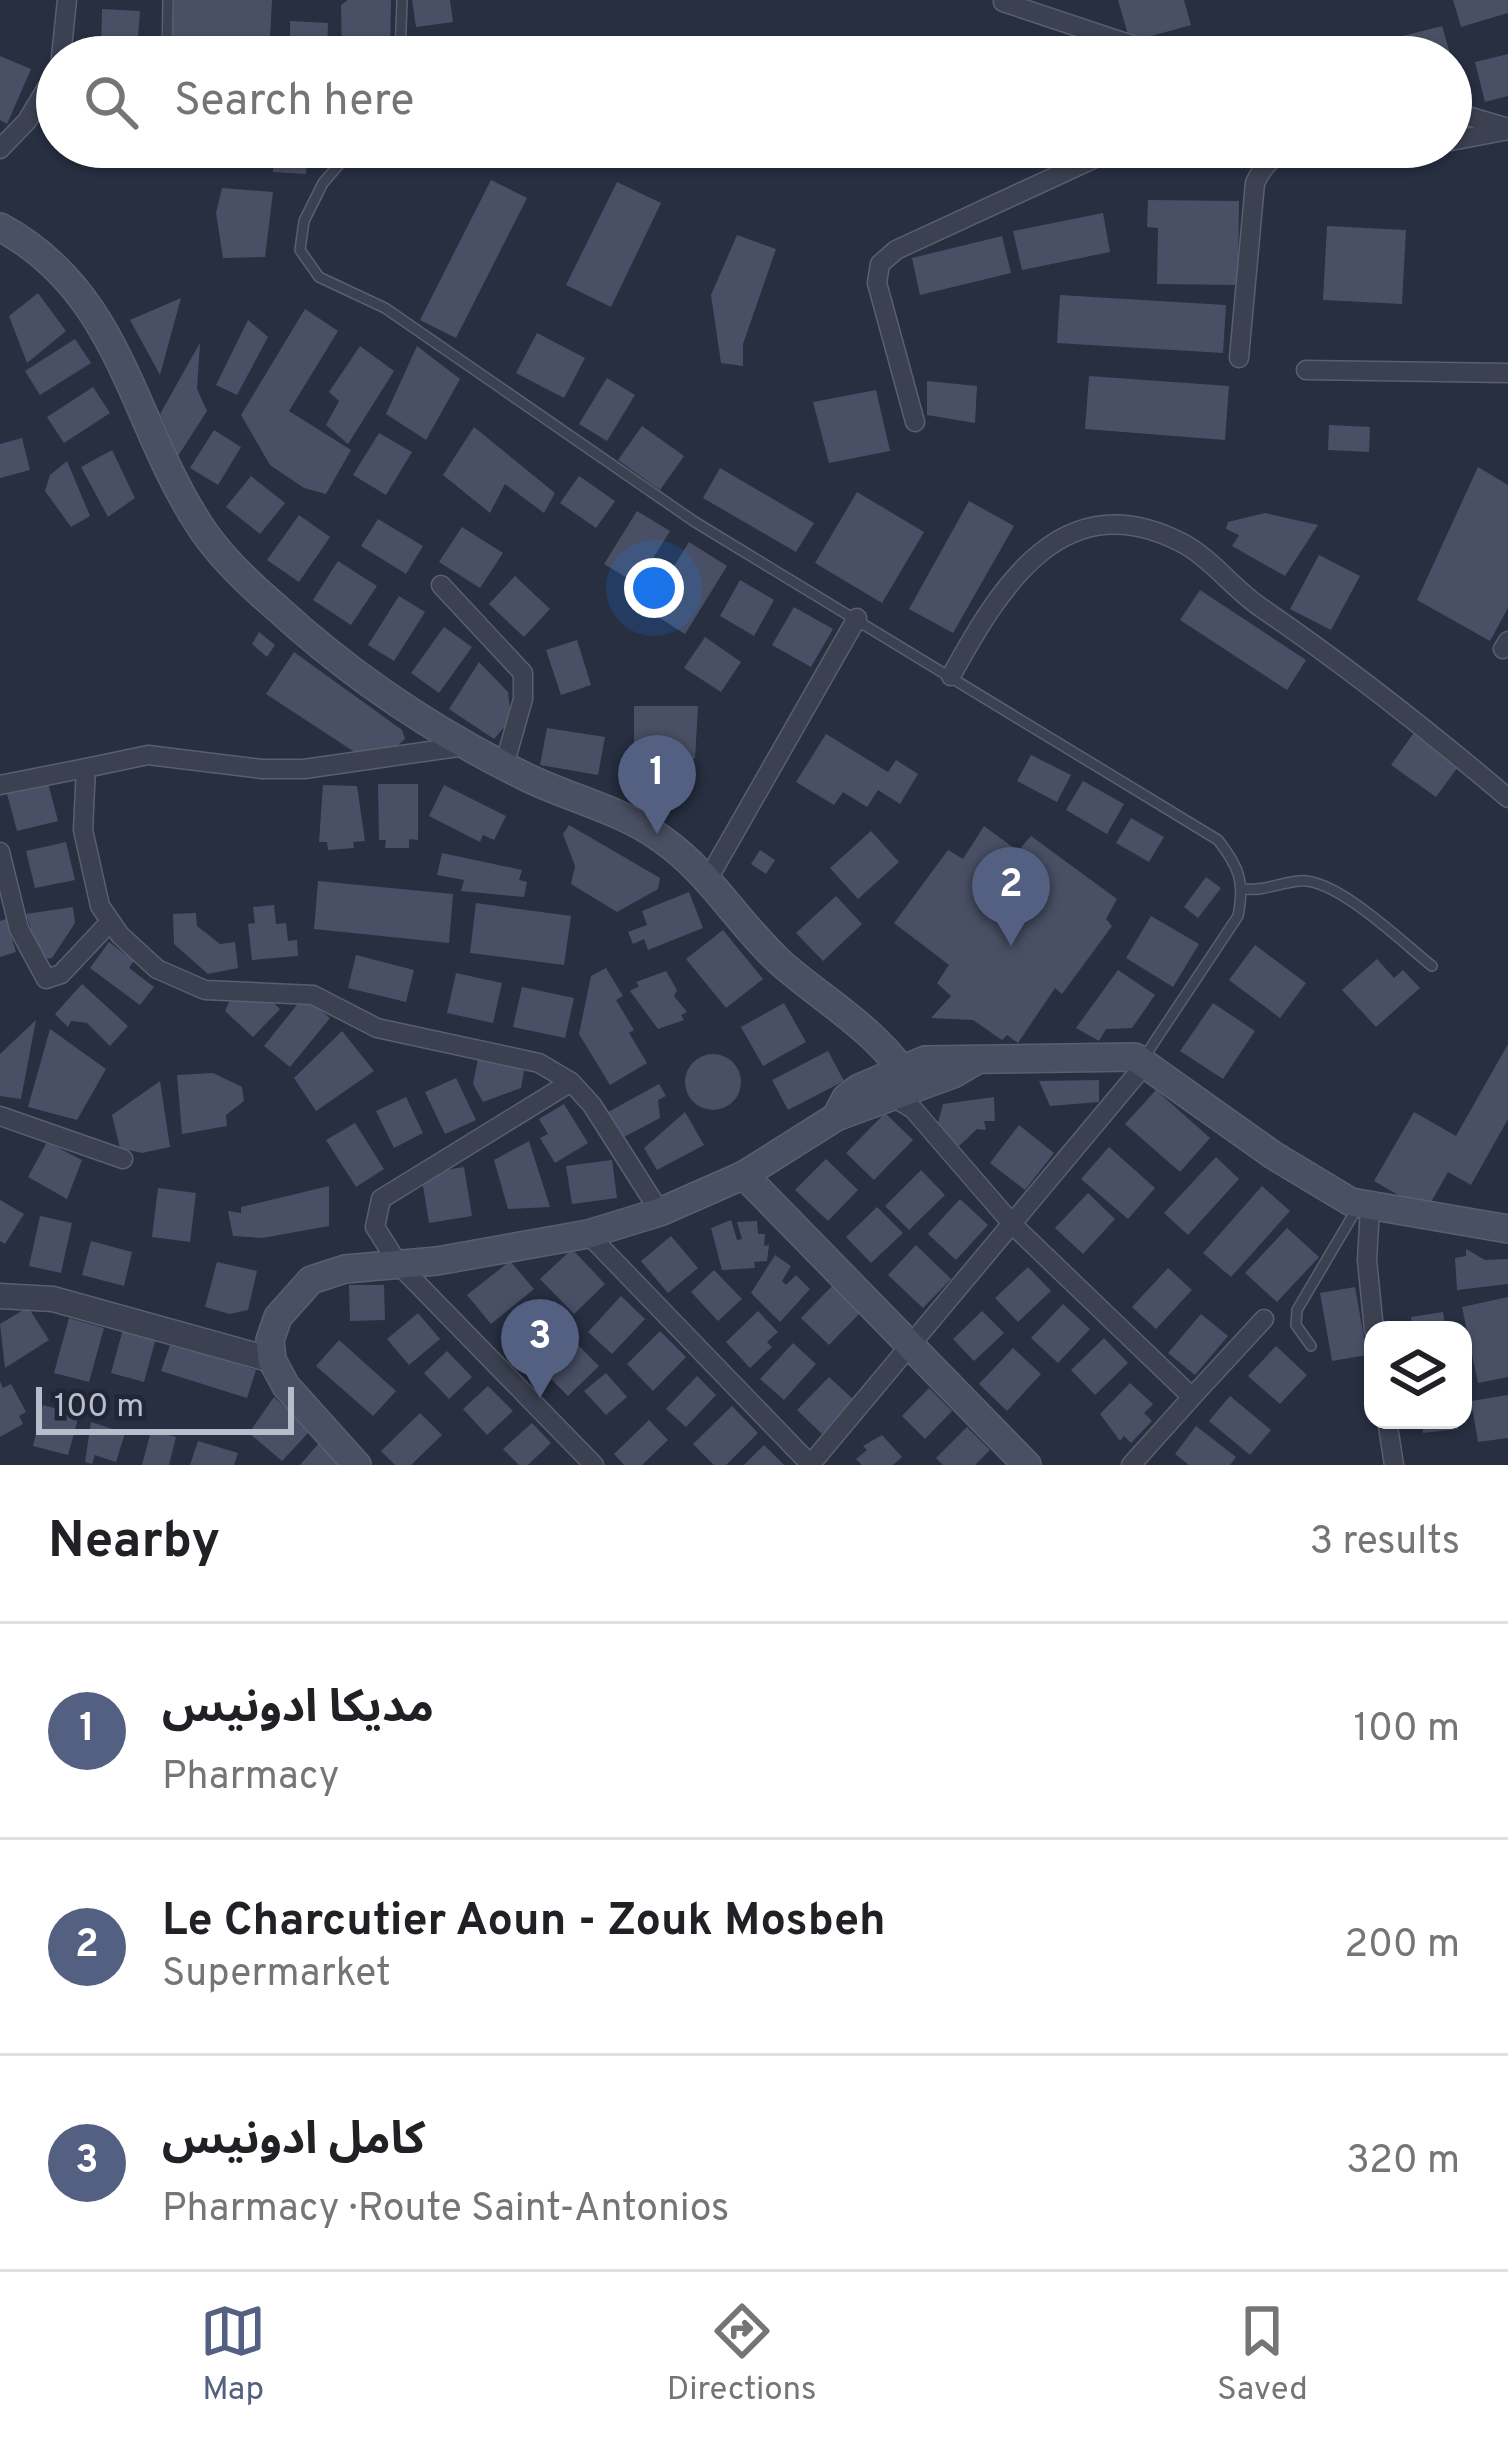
<!DOCTYPE html>
<meta charset="utf-8">
<style>
:root{--surface:#fff;--page:#f2f2f2;--text:#202124;--muted:#757577;--line:#e0e0e0;--accent:#546082}
body{margin:0;font-family:Overpass,"Noto Sans Arabic",sans-serif;background:var(--page);color:var(--text)}
.controls{position:absolute;right:36px;bottom:36px;display:grid;overflow:hidden;border-radius:24px;box-shadow:0 3px 9px #0004}
.controls button{width:108px;height:108px;display:grid;place-items:center;padding:0;border:0;border-bottom:3px solid var(--line);background:var(--surface);color:var(--text);font:60px sans-serif}
.scale{position:absolute;left:36px;bottom:30px;width:258px;box-sizing:border-box;padding-left:12px;border:6px solid #b8bdcb;border-top:0;font-size:33px;line-height:42px;white-space:nowrap;color:#b8bdcb;-webkit-text-stroke:9px #202636;paint-order:stroke}
.you{position:absolute;left:654px;top:588px;width:42px;height:42px;margin:-30px;border:9px solid #fff;border-radius:50%;background:#1a73e8;box-shadow:0 0 0 18px #1a73e833}
.badge{display:grid;place-items:center;width:78px;height:78px;border-radius:50%;background:var(--accent);color:#fff;font-size:39px;font-weight:700}
.pin{position:absolute;translate:-50% -99px;filter:drop-shadow(0 3px 6px #0008)}
.pin::after{content:'';position:absolute;top:63px;width:42px;height:36px;background:inherit;clip-path:polygon(0 0,100% 0,50% 100%)}
.list{margin:0;padding:0;list-style:none}
h2{display:flex;justify-content:space-between;align-items:center;height:156px;margin:0;padding:0 48px;font-size:51px}
h2 small{font-size:39px;font-weight:400;color:var(--muted)}
.list li{display:grid;grid-template-columns:78px 1fr auto;gap:36px;align-items:center;box-sizing:border-box;height:216px;padding:0 48px;border-top:3px solid var(--line)}
.list b{display:block;font-size:45px;white-space:nowrap}
.list p{margin:0;font-size:39px;white-space:nowrap;color:var(--muted)}
.list em{font-size:39px;font-style:normal;color:var(--muted)}
.icon{flex:none;width:66px;height:66px;fill:none;stroke:currentColor;stroke-width:2;stroke-linecap:round;stroke-linejoin:round}
.map{position:relative;flex:none;width:1508px;height:1465px;overflow:hidden}
.search{position:absolute;background:var(--surface);box-shadow:0 3px 9px #0004;left:36px;right:36px;top:36px;height:132px;display:flex;align-items:center;gap:30px;box-sizing:border-box;padding:0 42px;border-radius:66px;color:var(--muted);font-size:45px}
.sheet{height:804px;background:var(--surface)}
nav{display:flex;justify-content:space-around;align-items:center;box-sizing:border-box;height:168px;border-top:3px solid var(--line);background:var(--surface);font-size:33px;color:var(--muted)}
nav a{display:grid;justify-items:center;gap:6px}
nav .on{color:var(--accent)}
.map>svg:first-child{display:block}
.building{fill:#495065}
.lines{fill:none;stroke-linecap:round;stroke-linejoin:round}
.service-casing{stroke:#595f6e;stroke-width:12}
.minor-casing{stroke:#595f6e;stroke-width:21}
.tertiary-casing{stroke:#595f6e;stroke-width:27}
.secondary-casing{stroke:#595f6e;stroke-width:30}
.service{stroke:#3b4151;stroke-width:9}
.minor{stroke:#3b4151;stroke-width:18}
.tertiary{stroke:#3b4151;stroke-width:24}
.secondary{stroke:#4a5063;stroke-width:27}
</style>
<div class="map">
<svg width="1508" height="1465" viewBox="0 0 1508 1465">
<rect width="100%" height="100%" fill="#272f41"/>
<!-- building -->
<g class="building">
<polygon points="174,0 272,0 269,57 177,57 170,48"/>
<polygon points="348,0 391,0 390,57 342,57 341,5"/>
<polygon points="412,0 450,0 453,22 416,27"/>
<polygon points="1118,0 1184,0 1191,25 1130,42"/>
<polygon points="1453,0 1508,0 1508,13 1461,27"/>
<polygon points="102,9 140,11 137,52 101,49"/>
<polygon points="290,21 328,23 327,57 290,57"/>
<polygon points="1442,26 1451,57 1392,57 1391,39"/>
<polygon points="452,38 454,57 420,57 419,40"/>
<polygon points="1508,54 1508,96 1485,102 1475,62"/>
<polygon points="0,56 31,69 7,124 0,120"/>
<polygon points="274,147 326,147 325,161 307,161 306,174 273,172"/>
<polygon points="491,180 527,198 456,338 420,320"/>
<polygon points="617,182 661,203 611,307 566,285"/>
<polygon points="222,188 273,192 265,257 223,258 216,213"/>
<polygon points="1148,200 1239,201 1238,285 1157,284 1158,228 1147,227"/>
<polygon points="1103,213 1110,252 1022,270 1013,231"/>
<polygon points="1327,226 1406,230 1402,304 1323,300"/>
<polygon points="737,235 776,249 743,344 743,366 721,363 711,295"/>
<polygon points="1002,236 1011,273 920,295 912,258"/>
<polygon points="38,293 66,331 27,363 9,316"/>
<polygon points="1060,295 1226,305 1223,353 1057,343"/>
<polygon points="181,298 160,375 130,320"/>
<polygon points="305,309 338,331 289,411 351,450 326,494 304,488 270,465 241,415"/>
<polygon points="248,320 268,337 237,395 216,385"/>
<polygon points="537,333 585,358 564,398 516,373"/>
<polygon points="75,339 91,363 40,395 25,371"/>
<polygon points="200,343 197,389 207,411 178,456 160,414"/>
<polygon points="360,346 394,371 348,444 326,425 339,401 329,392"/>
<polygon points="417,346 460,379 426,440 386,414"/>
<polygon points="1089,376 1229,386 1225,440 1085,429"/>
<polygon points="607,378 635,395 607,441 579,424"/>
<polygon points="927,381 977,386 975,423 927,415"/>
<polygon points="93,387 110,413 64,443 47,417"/>
<polygon points="876,390 890,451 829,463 813,402"/>
<polygon points="1329,425 1370,427 1369,452 1328,450"/>
<polygon points="642,426 684,456 660,490 618,460"/>
<polygon points="474,427 555,493 544,513 505,484 490,513 443,475"/>
<polygon points="214,430 241,447 218,485 190,468"/>
<polygon points="379,433 412,452 386,495 353,475"/>
<polygon points="22,438 30,470 0,478 0,444"/>
<polygon points="112,450 135,498 108,517 81,467"/>
<polygon points="67,461 90,516 71,527 45,491 50,475"/>
<polygon points="1478,467 1508,485 1508,608 1490,641 1417,600"/>
<polygon points="720,468 814,523 796,552 703,498"/>
<polygon points="251,476 285,503 260,534 226,507"/>
<polygon points="579,476 615,501 596,528 560,503"/>
<polygon points="857,492 924,532 882,603 815,563"/>
<polygon points="969,501 1014,526 953,633 909,609"/>
<polygon points="637,511 670,531 637,584 604,564"/>
<polygon points="1265,513 1318,525 1285,576 1232,546 1239,535 1226,529 1228,522"/>
<polygon points="299,515 330,537 299,582 267,560"/>
<polygon points="378,519 423,546 406,574 361,546"/>
<polygon points="462,527 503,553 480,588 439,562"/>
<polygon points="689,542 727,566 685,634 647,610"/>
<polygon points="1319,555 1360,576 1331,630 1290,609"/>
<polygon points="338,561 377,586 351,625 313,600"/>
<polygon points="515,576 550,609 524,637 489,604"/>
<polygon points="740,580 774,600 754,636 720,616"/>
<polygon points="1200,590 1306,660 1287,690 1180,620"/>
<polygon points="399,596 425,612 394,661 368,645"/>
<polygon points="794,607 833,629 811,667 772,645"/>
<polygon points="444,627 472,647 439,693 411,673"/>
<polygon points="259,632 275,645 267,657 252,644"/>
<polygon points="705,637 741,662 721,692 684,668"/>
<polygon points="577,640 591,685 561,695 546,650"/>
<polygon points="294,652 402,730 405,739 397,746 356,753 266,694"/>
<polygon points="479,662 508,692 511,719 494,739 449,709"/>
<polygon points="634,706 698,706 695,759 686,758 686,764 634,764"/>
<polygon points="547,728 605,737 598,775 540,765"/>
<polygon points="1415,731 1460,764 1436,797 1391,765"/>
<polygon points="826,734 888,772 896,760 918,774 900,804 878,790 867,807 843,792 834,805 796,782"/>
<polygon points="1031,755 1071,775 1057,802 1017,781"/>
<polygon points="47,779 58,821 17,831 6,790"/>
<polygon points="1083,781 1124,804 1107,834 1066,810"/>
<polygon points="378,784 418,784 418,840 409,839 409,848 385,848 386,840 379,840"/>
<polygon points="323,785 357,786 365,841 353,842 354,848 328,850 327,842 319,842"/>
<polygon points="444,785 506,816 494,840 483,835 480,842 429,816"/>
<polygon points="1131,818 1164,837 1149,862 1116,843"/>
<polygon points="569,825 660,878 658,889 617,912 571,884 575,866 563,834"/>
<polygon points="984,826 1018,851 1031,836 1117,899 1106,919 1112,926 1062,994 1055,988 1018,1043 1007,1035 1002,1040 973,1020 931,1018 951,996 937,983 949,965 894,923 948,850 963,859"/>
<polygon points="871,831 899,862 858,899 830,868"/>
<polygon points="66,842 75,880 35,888 26,851"/>
<polygon points="760,850 775,860 766,874 751,864"/>
<polygon points="442,853 522,870 519,880 527,882 524,897 461,891 464,880 437,875"/>
<polygon points="1206,877 1221,888 1198,918 1184,907"/>
<polygon points="318,881 453,894 449,943 314,929"/>
<polygon points="689,892 703,928 648,950 644,939 633,944 628,932 647,925 642,911"/>
<polygon points="836,896 862,924 823,961 796,933"/>
<polygon points="476,903 571,916 564,965 470,953"/>
<polygon points="274,905 276,924 286,923 288,941 297,940 298,956 252,960 248,924 255,923 253,907"/>
<polygon points="73,907 75,923 52,958 41,959 26,914"/>
<polygon points="196,913 197,926 220,944 235,942 238,968 208,974 174,944 173,914"/>
<polygon points="1151,916 1199,944 1173,987 1126,958"/>
<polygon points="6,919 16,952 0,957 0,921"/>
<polygon points="723,930 763,979 726,1008 686,959"/>
<polygon points="109,942 134,961 129,968 154,987 140,1005 90,968"/>
<polygon points="1255,945 1306,983 1280,1018 1229,980"/>
<polygon points="356,955 414,970 406,1002 348,988"/>
<polygon points="1377,959 1394,978 1403,970 1420,988 1376,1027 1342,990"/>
<polygon points="606,968 623,996 616,1000 634,1030 629,1033 647,1063 610,1085 579,1034 591,976"/>
<polygon points="1118,970 1155,995 1132,1028 1106,1029 1099,1041 1076,1028"/>
<polygon points="666,971 677,990 674,996 687,1012 681,1015 684,1020 658,1029 630,991 639,986 636,982"/>
<polygon points="456,973 502,983 493,1023 447,1013"/>
<polygon points="82,984 128,1026 110,1046 87,1023 71,1021 68,1027 55,1014"/>
<polygon points="522,987 574,998 565,1038 513,1027"/>
<polygon points="264,994 280,1009 253,1037 225,1011 229,1002"/>
<polygon points="304,996 330,1018 290,1067 264,1046"/>
<polygon points="784,1003 806,1042 763,1066 741,1027"/>
<polygon points="1213,1003 1255,1031 1223,1079 1180,1051"/>
<polygon points="36,1020 21,1099 0,1096 0,1054"/>
<polygon points="50,1029 106,1069 77,1120 28,1107"/>
<polygon points="342,1031 374,1071 316,1111 294,1078"/>
<polygon points="1508,1044 1508,1119 1471,1185 1448,1172 1426,1211 1374,1181 1414,1112 1456,1136"/>
<polygon points="828,1051 844,1081 788,1110 772,1080"/>
<circle cx="713" cy="1082" r="28"/>
<polygon points="495,1058 524,1071 521,1088 483,1102 473,1084 478,1059"/>
<polygon points="213,1073 242,1087 244,1101 226,1115 227,1126 182,1134 177,1075"/>
<polygon points="456,1078 476,1120 445,1134 425,1092"/>
<polygon points="1099,1080 1099,1102 1050,1106 1039,1081"/>
<polygon points="160,1081 170,1147 142,1153 120,1148 112,1115"/>
<polygon points="659,1084 666,1096 658,1100 660,1118 622,1138 608,1112"/>
<polygon points="1156,1090 1210,1138 1180,1172 1125,1124"/>
<polygon points="406,1097 423,1133 394,1148 376,1111"/>
<polygon points="994,1097 995,1121 984,1121 986,1130 977,1129 959,1146 937,1126 943,1104"/>
<polygon points="564,1104 588,1143 555,1163 540,1138 548,1134 539,1119"/>
<polygon points="685,1112 704,1145 657,1170 644,1148"/>
<polygon points="885,1113 913,1140 874,1180 846,1153"/>
<polygon points="355,1123 384,1169 356,1187 326,1140"/>
<polygon points="1019,1125 1054,1153 1025,1190 990,1163"/>
<polygon points="529,1141 550,1207 508,1209 494,1160"/>
<polygon points="47,1142 82,1160 67,1199 28,1177"/>
<polygon points="1109,1147 1155,1188 1128,1219 1081,1179"/>
<polygon points="1216,1157 1239,1179 1188,1235 1164,1213"/>
<polygon points="826,1159 858,1190 828,1221 795,1190"/>
<polygon points="612,1160 617,1198 572,1204 566,1166"/>
<polygon points="464,1167 472,1216 429,1223 421,1174"/>
<polygon points="921,1170 945,1195 909,1230 885,1206"/>
<polygon points="329,1186 329,1226 262,1238 233,1236 228,1211 241,1213 241,1207"/>
<polygon points="1262,1186 1290,1211 1231,1277 1203,1253"/>
<polygon points="158,1188 196,1193 190,1242 152,1237"/>
<polygon points="1088,1193 1115,1219 1083,1254 1055,1228"/>
<polygon points="960,1199 988,1225 956,1260 928,1234"/>
<polygon points="0,1200 24,1214 5,1244 0,1241"/>
<polygon points="877,1207 903,1233 871,1263 846,1237"/>
<polygon points="40,1216 72,1223 61,1273 29,1266"/>
<polygon points="731,1220 737,1240 742,1239 737,1222 757,1221 758,1234 765,1234 764,1246 769,1245 767,1261 754,1262 755,1268 722,1270 711,1228"/>
<polygon points="1287,1228 1319,1257 1277,1302 1245,1273"/>
<polygon points="671,1236 698,1268 668,1293 641,1261"/>
<polygon points="91,1241 132,1252 124,1286 82,1275"/>
<polygon points="916,1245 951,1279 923,1308 888,1275"/>
<polygon points="572,1249 605,1284 574,1314 540,1279"/>
<polygon points="1466,1249 1485,1260 1508,1259 1508,1284 1457,1290 1455,1258 1466,1256"/>
<polygon points="775,1255 791,1266 782,1281 786,1285 796,1275 810,1289 780,1322 751,1293"/>
<polygon points="510,1261 534,1289 491,1324 467,1295"/>
<polygon points="217,1262 257,1271 248,1310 230,1314 205,1307"/>
<polygon points="1028,1267 1051,1291 1018,1322 995,1298"/>
<polygon points="1168,1268 1192,1290 1156,1329 1132,1307"/>
<polygon points="714,1270 742,1299 718,1321 691,1292"/>
<polygon points="834,1284 862,1311 829,1345 801,1318"/>
<polygon points="349,1285 384,1285 385,1320 350,1321"/>
<polygon points="1355,1287 1367,1355 1332,1361 1320,1293"/>
<polygon points="621,1296 645,1319 612,1354 588,1332"/>
<polygon points="1508,1297 1508,1377 1478,1383 1462,1307"/>
<polygon points="1063,1304 1090,1329 1058,1363 1031,1338"/>
<polygon points="541,1306 560,1326 531,1354 512,1334"/>
<polygon points="28,1307 49,1340 5,1368 0,1324"/>
<polygon points="758,1311 778,1332 767,1342 772,1347 750,1368 726,1342"/>
<polygon points="982,1311 1004,1333 974,1361 953,1339"/>
<polygon points="1443,1312 1446,1330 1413,1330 1411,1317"/>
<polygon points="418,1313 440,1339 409,1365 387,1339"/>
<polygon points="1201,1314 1228,1336 1195,1375 1168,1353"/>
<polygon points="69,1318 104,1328 89,1382 54,1373"/>
<polygon points="123,1329 156,1338 144,1382 111,1373"/>
<polygon points="660,1331 686,1357 653,1391 627,1364"/>
<polygon points="1104,1338 1128,1363 1095,1395 1071,1370"/>
<polygon points="339,1340 396,1391 373,1416 316,1366"/>
<polygon points="574,1341 599,1366 568,1396 543,1371"/>
<polygon points="171,1342 256,1370 247,1398 161,1371"/>
<polygon points="793,1343 816,1364 784,1400 760,1379"/>
<polygon points="1276,1346 1307,1375 1280,1404 1248,1376"/>
<polygon points="1013,1348 1041,1374 1007,1411 979,1384"/>
<polygon points="447,1351 472,1377 449,1399 424,1373"/>
<polygon points="606,1373 627,1397 606,1415 584,1391"/>
<polygon points="697,1376 716,1395 686,1427 666,1409"/>
<polygon points="829,1377 854,1400 822,1434 797,1410"/>
<polygon points="0,1381 3,1388 11,1384 26,1412 19,1416 23,1424 0,1437"/>
<polygon points="1130,1383 1153,1404 1144,1413 1152,1421 1131,1443 1124,1436 1120,1441 1100,1414"/>
<polygon points="488,1386 513,1411 487,1435 463,1409"/>
<polygon points="929,1388 952,1411 925,1439 902,1416"/>
<polygon points="1508,1395 1508,1438 1478,1442 1471,1401"/>
<polygon points="1230,1396 1271,1430 1250,1455 1209,1421"/>
<polygon points="274,1397 310,1431 282,1461 249,1433"/>
<polygon points="43,1405 79,1415 68,1455 33,1446"/>
<polygon points="732,1406 758,1433 726,1465 714,1465 693,1444"/>
<polygon points="420,1413 442,1435 411,1465 395,1465 381,1451"/>
<polygon points="649,1420 668,1440 642,1465 624,1465 614,1454"/>
<polygon points="1422,1420 1458,1420 1458,1429 1423,1433"/>
<polygon points="91,1422 125,1433 116,1462 95,1455 92,1464 85,1462"/>
<polygon points="532,1423 551,1443 528,1465 519,1465 503,1449"/>
<polygon points="1196,1426 1236,1457 1230,1465 1189,1465 1175,1454"/>
<polygon points="967,1427 990,1450 975,1465 943,1465 936,1458"/>
<polygon points="151,1431 176,1437 169,1465 142,1465"/>
<polygon points="882,1435 902,1457 893,1465 862,1465 856,1459 867,1450 863,1446"/>
<polygon points="198,1441 238,1453 234,1465 190,1465"/>
<polygon points="319,1443 344,1465 300,1465"/>
<polygon points="764,1445 784,1465 744,1465"/>
</g>
<g class="lines">
<defs>
<g id="service">
<polyline points="167,57 168,0"/>
<polyline points="400,57 402,0"/>
<path d="M354,147l-31,36 -19,38 -4,29 19,27 66,31 310,214 523,318c21,27 27,42 20,76l-95,143"/>
<path d="M1244,889c22,2 34,-6 55,-8 37,-4 104,62 133,85"/>
<polyline points="1311,1346 1296,1325 1297,1310 1356,1210"/>
</g>
<g id="minor">
<polyline points="1003,2 1168,57"/>
<polyline points="61,57 67,0"/>
<polyline points="1451,111 1508,128"/>
<polyline points="1451,141 1508,130"/>
<polyline points="0,149 27,121 57,71"/>
<path d="M1239,358l16,-175c16,-36 39,-33 75,-36"/>
<polyline points="1306,370 1508,373"/>
<polyline points="915,422 877,283 880,264 896,250 1119,147"/>
<polyline points="441,585 523,673 523,699 504,766"/>
<polyline points="1503,649 1508,641"/>
<path d="M951,676c50,-91 114,-197 235,-131 29,17 49,46 77,64 86,59 166,122 245,189"/>
<polyline points="465,746 304,769 262,769 148,755 86,768 83,830 100,906 120,935 157,969 205,990 313,995 377,1028 539,1063 571,1082 592,1105 660,1212"/>
<polyline points="0,785 86,768"/>
<polyline points="0,852 19,929 46,979 61,974 110,922"/>
<polyline points="708,879 857,618"/>
<polyline points="571,1082 381,1199 375,1227 399,1265 594,1465"/>
<polyline points="893,1097 913,1109 1015,1227 1192,1397 1131,1465"/>
<polyline points="0,1116 123,1159"/>
<polyline points="1370,1208 1367,1260 1374,1330"/>
<polyline points="588,1234 811,1465"/>
<polyline points="1192,1397 1264,1319"/>
<polyline points="1387,1420 1394,1465"/>
<polyline points="810,1465 1147,1062"/>
</g>
<polyline id="tertiary" points="0,1296 53,1299 272,1360"/>
<g id="secondary">
<path d="M0,227c123,66 131,196 202,302 20,30 48,56 75,79 73,67 158,124 247,168 46,23 97,33 139,64 48,34 76,85 119,124 46,40 100,69 131,123"/>
<polyline points="836,1117 846,1098 859,1088 925,1060 1135,1057 1273,1155 1351,1202 1508,1229"/>
<polyline points="744,1175 1027,1465"/>
<polyline points="357,1465 286,1386 272,1360 270,1340 278,1317 311,1280 345,1269 437,1261 588,1234 660,1212 744,1175 836,1117 953,1074 977,1060"/>
</g>
</defs>
<!-- service casing -->
<use href="#service" class="service-casing"/>
<!-- minor casing -->
<use href="#minor" class="minor-casing"/>
<!-- tertiary casing -->
<use href="#tertiary" class="tertiary-casing"/>
<!-- secondary casing -->
<use href="#secondary" class="secondary-casing"/>
<!-- service -->
<use href="#service" class="service"/>
<!-- minor -->
<use href="#minor" class="minor"/>
<!-- tertiary -->
<use href="#tertiary" class="tertiary"/>
<!-- secondary -->
<use href="#secondary" class="secondary"/>
</g>
</svg>
<div class="controls">
<button><svg class="icon" aria-label="layers" viewBox="0 0 24 24"><path d="M12 4l9 5-9 5-9-5zM3 14l9 5 9-5"/></svg></button>
</div>
<div class="scale">100 m</div>
<div class="you"></div>
<div class="pin badge" style="left:657px;top:834px">1</div>
<div class="pin badge" style="left:1011px;top:946px">2</div>
<div class="pin badge" style="left:540px;top:1398px">3</div>
<div class="search"><svg class="icon" aria-label="search" viewBox="0 0 24 24"><circle cx="10" cy="10" r="6"/><path d="M15 15l6 6"/></svg>Search here</div>
</div>
<section class="sheet">
<h2>Nearby<small>3 results</small></h2>
<ul class="list">
<li><span class="badge">1</span><div><b>مديكا ادونيس</b><p>Pharmacy</p></div><em>100 m</em></li>
<li><span class="badge">2</span><div><b>Le Charcutier Aoun - Zouk Mosbeh</b><p>Supermarket</p></div><em>200 m</em></li>
<li><span class="badge">3</span><div><b>كامل ادونيس</b><p>Pharmacy · Route Saint-Antonios</p></div><em>320 m</em></li>
</ul>
</section>
<nav>
<a class="on"><svg class="icon" aria-label="map" viewBox="0 0 24 24"><path d="M3 6l6-2 6 2 6-2v14l-6 2-6-2-6 2zM9 4v14M15 6v14"/></svg>Map</a>
<a><svg class="icon" aria-label="directions" viewBox="0 0 24 24"><path d="M12 3l9 9-9 9-9-9zM9 14v-3h6M13 9l2 2-2 2"/></svg>Directions</a>
<a><svg class="icon" aria-label="saved" viewBox="0 0 24 24"><path d="M7 4h10v16l-5-4-5 4z"/></svg>Saved</a>
</nav>
